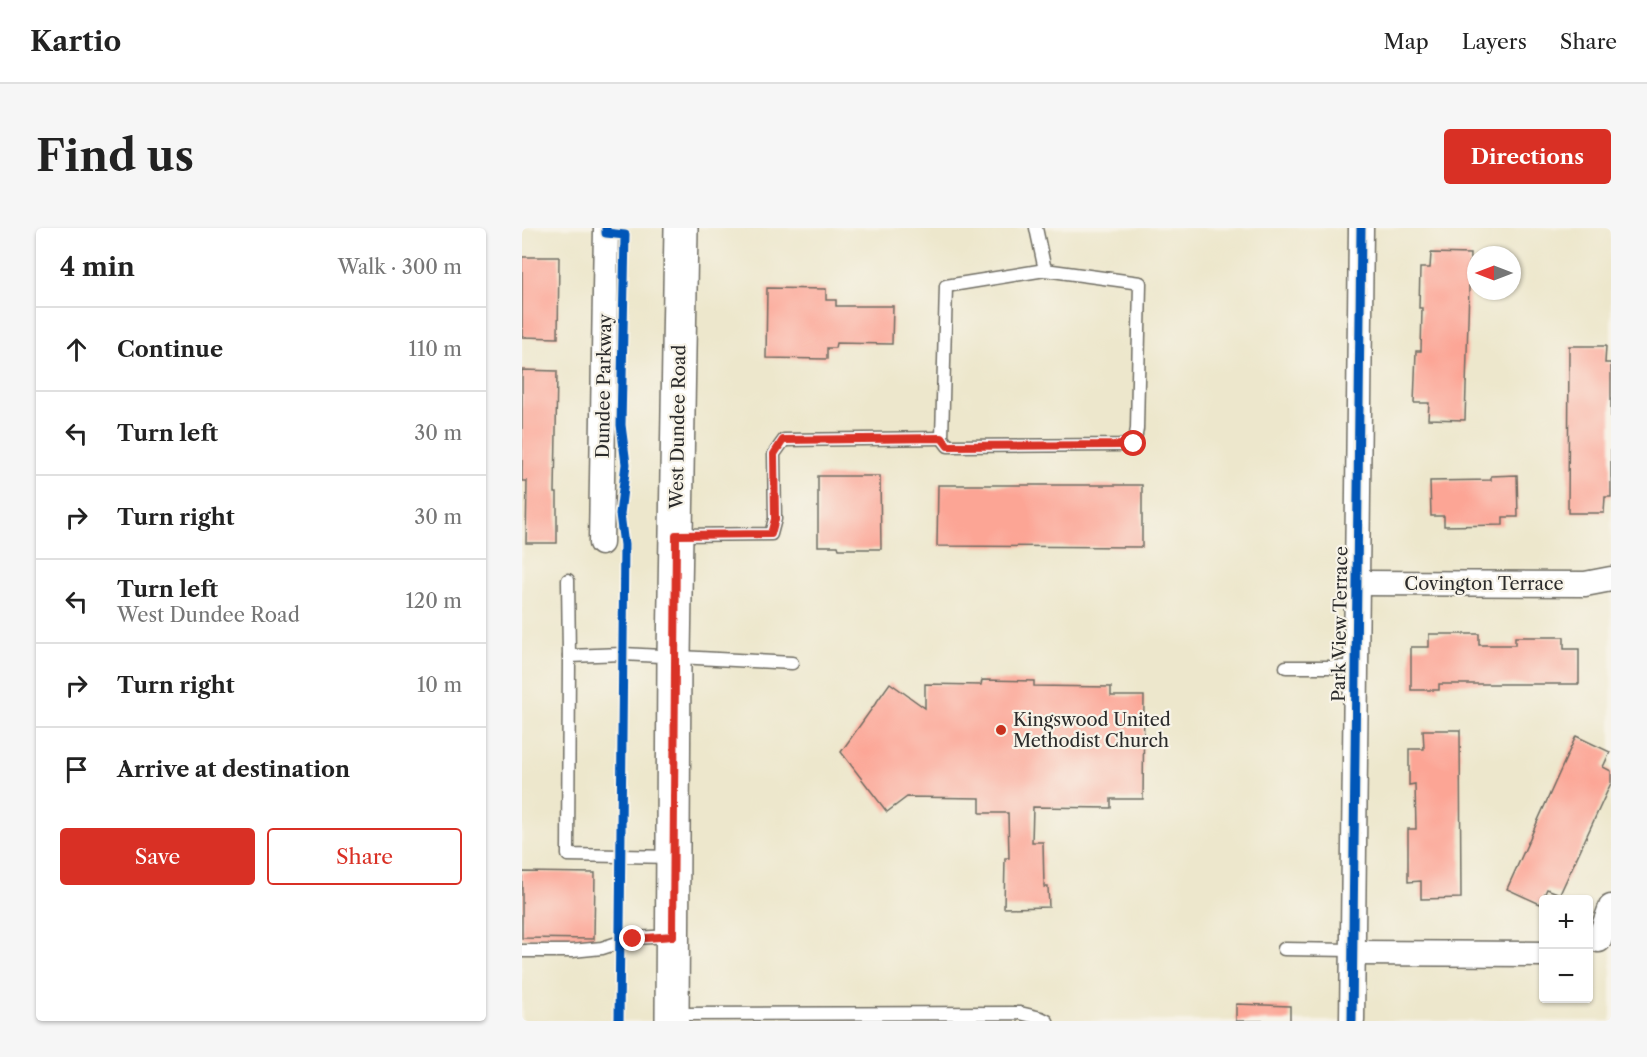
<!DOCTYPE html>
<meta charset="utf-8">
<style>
:root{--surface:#fff;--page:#f6f6f6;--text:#222;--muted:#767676;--line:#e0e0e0;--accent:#d93025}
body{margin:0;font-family:"Libre Caslon Text",serif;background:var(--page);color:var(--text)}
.controls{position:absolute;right:18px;bottom:18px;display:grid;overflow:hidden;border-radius:6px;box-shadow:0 2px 4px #0004}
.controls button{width:54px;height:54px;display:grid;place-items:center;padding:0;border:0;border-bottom:2px solid var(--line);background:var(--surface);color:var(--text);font:30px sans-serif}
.compass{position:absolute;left:945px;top:18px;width:54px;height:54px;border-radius:50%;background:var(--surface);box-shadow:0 2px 4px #0004;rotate:270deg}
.stop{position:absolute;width:18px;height:18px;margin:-14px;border:4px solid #d93025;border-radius:50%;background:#fff}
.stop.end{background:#d93025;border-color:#fff;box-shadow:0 2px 6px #0008}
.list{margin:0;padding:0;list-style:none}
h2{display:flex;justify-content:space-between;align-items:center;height:78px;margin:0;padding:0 24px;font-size:26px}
h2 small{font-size:20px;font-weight:400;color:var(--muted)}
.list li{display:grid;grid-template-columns:39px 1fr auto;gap:18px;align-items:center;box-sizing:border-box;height:84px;padding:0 24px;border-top:2px solid var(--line)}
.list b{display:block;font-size:22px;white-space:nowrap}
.list p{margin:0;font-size:20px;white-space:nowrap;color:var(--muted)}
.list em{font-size:20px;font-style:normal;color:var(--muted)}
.actions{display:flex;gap:12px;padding:18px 24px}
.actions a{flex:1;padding:14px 0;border:2px solid var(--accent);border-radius:6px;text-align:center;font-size:21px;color:var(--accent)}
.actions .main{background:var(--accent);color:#fff}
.icon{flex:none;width:33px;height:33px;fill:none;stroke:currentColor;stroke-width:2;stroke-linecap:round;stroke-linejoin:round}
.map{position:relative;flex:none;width:1089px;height:793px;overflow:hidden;border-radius:6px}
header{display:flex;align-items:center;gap:36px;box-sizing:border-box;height:84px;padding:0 30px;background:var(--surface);border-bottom:2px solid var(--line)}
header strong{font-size:28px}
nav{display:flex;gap:33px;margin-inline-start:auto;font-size:21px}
.intro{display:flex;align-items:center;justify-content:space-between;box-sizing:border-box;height:144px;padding:0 36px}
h1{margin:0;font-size:42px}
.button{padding:15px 27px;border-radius:6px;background:var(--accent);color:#fff;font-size:21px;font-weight:700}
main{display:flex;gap:36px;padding:0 36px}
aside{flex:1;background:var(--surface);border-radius:6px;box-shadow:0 2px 4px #0004}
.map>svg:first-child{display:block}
.building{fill:#fca595}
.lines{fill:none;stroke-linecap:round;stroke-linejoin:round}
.lane-casing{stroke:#6f6d63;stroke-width:15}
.street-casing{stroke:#6f6d63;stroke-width:27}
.primary-casing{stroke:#6f6d63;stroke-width:36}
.lane{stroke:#fff;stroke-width:12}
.street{stroke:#fff;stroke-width:24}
.primary{stroke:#fff;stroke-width:33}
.cycleway-casing{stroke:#f7f3e8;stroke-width:13}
.cycleway{stroke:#0057b8;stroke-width:9}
.route{stroke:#d93025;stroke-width:8}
.poi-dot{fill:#c8321e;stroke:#f7f3e8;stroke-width:2}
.labels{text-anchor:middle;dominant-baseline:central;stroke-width:4.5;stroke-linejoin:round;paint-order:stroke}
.street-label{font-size:18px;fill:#2b2b2b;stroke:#f7f3e8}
.poi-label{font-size:18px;fill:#2b2b2b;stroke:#f7f3e8;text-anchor:start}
</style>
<header>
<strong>Kartio</strong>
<nav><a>Map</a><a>Layers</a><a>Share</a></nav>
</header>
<div class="intro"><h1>Find us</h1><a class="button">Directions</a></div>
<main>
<aside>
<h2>4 min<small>Walk · 300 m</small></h2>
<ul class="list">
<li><svg class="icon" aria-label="ahead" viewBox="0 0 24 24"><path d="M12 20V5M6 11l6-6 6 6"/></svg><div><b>Continue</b></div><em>110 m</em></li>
<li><svg class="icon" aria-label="left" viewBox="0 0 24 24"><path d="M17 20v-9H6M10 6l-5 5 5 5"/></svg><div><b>Turn left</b></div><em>30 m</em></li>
<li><svg class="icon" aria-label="right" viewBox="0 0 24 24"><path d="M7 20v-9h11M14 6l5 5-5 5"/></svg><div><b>Turn right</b></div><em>30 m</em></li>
<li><svg class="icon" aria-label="left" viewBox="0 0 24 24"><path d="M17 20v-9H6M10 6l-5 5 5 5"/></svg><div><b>Turn left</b><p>West Dundee Road</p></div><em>120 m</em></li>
<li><svg class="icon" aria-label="right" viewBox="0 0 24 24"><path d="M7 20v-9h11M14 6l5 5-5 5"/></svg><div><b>Turn right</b></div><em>10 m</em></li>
<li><svg class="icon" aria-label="arrive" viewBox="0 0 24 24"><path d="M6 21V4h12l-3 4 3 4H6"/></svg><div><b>Arrive at destination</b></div></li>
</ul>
<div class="actions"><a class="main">Save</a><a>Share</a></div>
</aside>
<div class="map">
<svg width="1089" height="793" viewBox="0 0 1089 793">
<rect width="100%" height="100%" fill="#f7f3e8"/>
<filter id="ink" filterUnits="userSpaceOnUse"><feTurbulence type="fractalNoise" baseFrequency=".0167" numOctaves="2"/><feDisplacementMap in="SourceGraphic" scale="12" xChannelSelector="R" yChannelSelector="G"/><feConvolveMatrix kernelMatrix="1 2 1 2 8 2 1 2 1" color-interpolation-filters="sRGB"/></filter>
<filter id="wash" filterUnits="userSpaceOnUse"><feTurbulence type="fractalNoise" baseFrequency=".008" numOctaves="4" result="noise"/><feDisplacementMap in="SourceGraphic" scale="24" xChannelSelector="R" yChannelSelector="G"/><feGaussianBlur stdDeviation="1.35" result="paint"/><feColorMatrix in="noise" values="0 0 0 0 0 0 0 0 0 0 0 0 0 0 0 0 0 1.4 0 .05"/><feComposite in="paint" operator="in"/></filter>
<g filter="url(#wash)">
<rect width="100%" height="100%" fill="#ede7cc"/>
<g id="blocks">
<!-- building -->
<g class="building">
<polygon points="909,25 948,26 943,192 906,191 907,175 892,175 894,123 899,123 900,80 897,80 898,40 908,40"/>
<polygon points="0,29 37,29 36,110 0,109"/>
<polygon points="245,60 304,61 304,72 314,72 314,78 371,78 370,116 314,115 313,120 305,120 305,131 244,130"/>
<polygon points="1047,118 1084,118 1083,135 1089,135 1089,269 1083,269 1082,285 1046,285"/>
<polygon points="0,142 35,143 33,265 35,265 35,315 4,315 5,253 0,253"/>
<polygon points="995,247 996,289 981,289 981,297 922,298 922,288 909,288 908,253 969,252 969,248"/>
<polygon points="296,248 358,248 359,321 317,321 316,318 296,318"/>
<polygon points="416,257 620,257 620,319 415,318"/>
<polygon points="907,406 957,406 957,417 993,417 993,409 1042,409 1042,421 1057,421 1057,456 917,456 917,462 889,462 889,419 907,419"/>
<polygon points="460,452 512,453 512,458 589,459 589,468 622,468 621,571 589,571 589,580 511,579 510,614 521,614 522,659 526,659 527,679 482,680 483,630 487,630 486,585 458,585 458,570 385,569 365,584 319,524 368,455 403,480 403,456 459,457"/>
<polygon points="901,502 938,502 939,670 899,671 899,653 886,654 886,601 894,601 893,556 887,557 887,521 902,521"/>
<polygon points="1054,508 1088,524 1081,539 1089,543 1089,555 1038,666 1025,661 1018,676 985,661"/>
<polygon points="0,644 73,645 72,711 0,710"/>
<polygon points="714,776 768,778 768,793 714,793"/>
</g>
</g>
</g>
<g filter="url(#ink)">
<use href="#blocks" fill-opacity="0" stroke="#6f6d63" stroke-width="1.5"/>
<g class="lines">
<defs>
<g id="lane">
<polyline points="514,0 523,42"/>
<polygon points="523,42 618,55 615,201 612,216 597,217 426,218 420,210 424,58"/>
<polyline points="155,307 249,306 253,291 252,226 262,212 420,210"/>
<polyline points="46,352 47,428 46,627 151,629"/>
<polyline points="47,428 101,426 270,435"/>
<polyline points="764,439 834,439"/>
<polyline points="762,721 831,722"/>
<polyline points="0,723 50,723 80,720 111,710 150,708"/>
<polyline points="151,786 498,785 519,790 525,793"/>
</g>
<g id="street">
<polyline points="79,315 84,0"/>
<polyline points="835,355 1063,356 1089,351"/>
<polyline points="1077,712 1089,679"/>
<polyline points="831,725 1022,726"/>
<polyline points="830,793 839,0"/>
</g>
<polyline id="primary" points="150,793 152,428 159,0"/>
</defs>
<!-- lane casing -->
<use href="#lane" class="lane-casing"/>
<!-- street casing -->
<use href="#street" class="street-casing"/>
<!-- primary casing -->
<use href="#primary" class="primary-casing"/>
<!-- lane -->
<use href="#lane" class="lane"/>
<!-- street -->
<use href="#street" class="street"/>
<!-- primary -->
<use href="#primary" class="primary"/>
<defs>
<g id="cycleway">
<polyline points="84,0 84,5 103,7 99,197 104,236 98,286 102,317 97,793"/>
<polyline points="830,793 839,0"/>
</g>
</defs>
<!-- cycleway casing -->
<use href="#cycleway" class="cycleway-casing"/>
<!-- cycleway -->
<use href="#cycleway" class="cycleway"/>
</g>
</g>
<g class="lines" filter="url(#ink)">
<!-- route -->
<polyline class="route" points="111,711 151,708 154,307 249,306 253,291 252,226 261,212 420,210 426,218 597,217 612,216"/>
</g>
<!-- markers -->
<circle class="poi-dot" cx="479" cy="502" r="6"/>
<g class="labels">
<!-- street labels -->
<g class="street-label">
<text transform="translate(82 158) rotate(-89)">Dundee Parkway</text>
<text transform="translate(156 199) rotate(-89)">West Dundee Road</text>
<text x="962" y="356">Covington Terrace</text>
<text transform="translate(818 396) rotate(-89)">Park View Terrace</text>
</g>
<!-- poi labels -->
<g class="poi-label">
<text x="491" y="492">Kingswood United<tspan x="491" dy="21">Methodist Church</tspan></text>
</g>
</g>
</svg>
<div class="controls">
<button>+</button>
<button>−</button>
</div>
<svg class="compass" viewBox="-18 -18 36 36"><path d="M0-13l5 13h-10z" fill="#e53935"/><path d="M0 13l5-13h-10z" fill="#767676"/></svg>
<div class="stop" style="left:612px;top:216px"></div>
<div class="stop end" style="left:111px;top:711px"></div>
</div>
</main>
